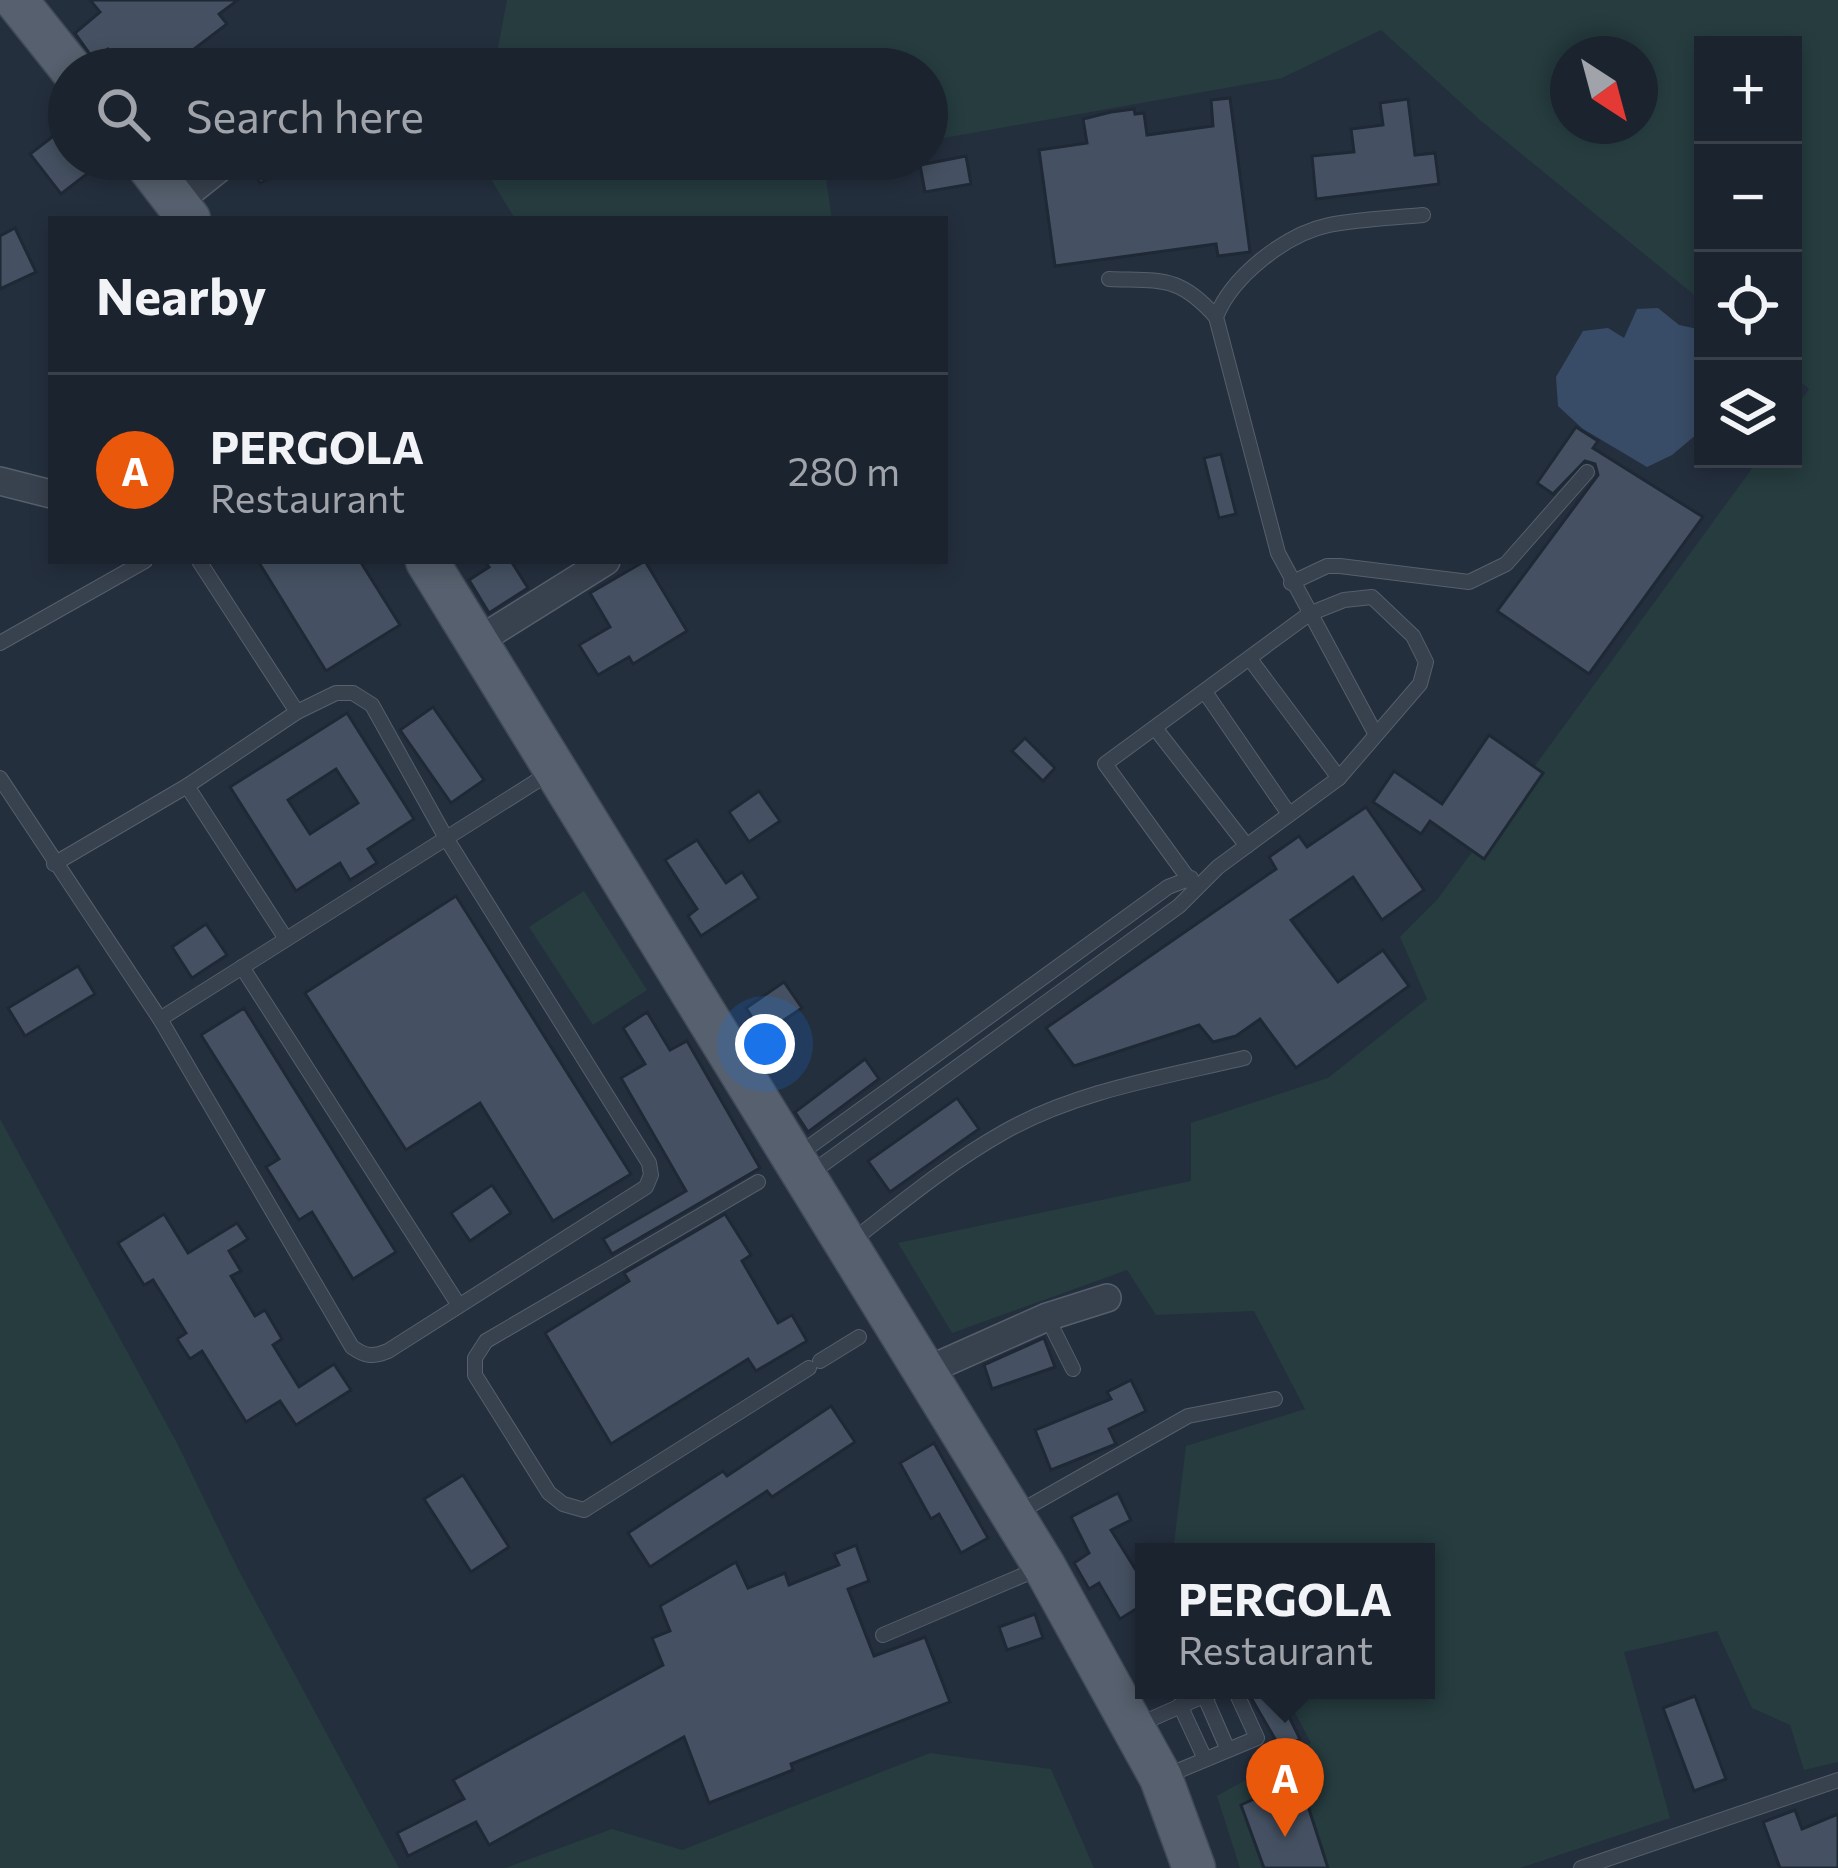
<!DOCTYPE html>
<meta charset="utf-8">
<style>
:root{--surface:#1b232e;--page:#242b36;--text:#f1f3f6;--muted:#a0a4aa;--line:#39404a;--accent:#ea580c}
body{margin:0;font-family:Commissioner,sans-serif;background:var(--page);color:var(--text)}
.controls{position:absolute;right:36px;top:36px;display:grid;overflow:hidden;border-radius:0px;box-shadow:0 6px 18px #0003}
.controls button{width:108px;height:108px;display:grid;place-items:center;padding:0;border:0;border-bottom:3px solid var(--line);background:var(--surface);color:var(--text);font:60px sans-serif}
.compass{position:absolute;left:1550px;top:36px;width:108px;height:108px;border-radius:50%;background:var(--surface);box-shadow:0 6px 18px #0003;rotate:144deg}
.you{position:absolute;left:765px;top:1044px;width:42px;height:42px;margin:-30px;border:9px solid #fff;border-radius:50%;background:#1a73e8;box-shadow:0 0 0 18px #1a73e833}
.badge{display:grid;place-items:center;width:78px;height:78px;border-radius:50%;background:var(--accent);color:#fff;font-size:39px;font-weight:700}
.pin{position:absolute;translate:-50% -99px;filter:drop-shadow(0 3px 6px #0008)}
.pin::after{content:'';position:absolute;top:63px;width:42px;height:36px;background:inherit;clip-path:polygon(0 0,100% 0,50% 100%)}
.popup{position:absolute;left:1135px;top:1543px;width:300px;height:156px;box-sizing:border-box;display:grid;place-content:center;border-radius:0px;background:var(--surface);filter:drop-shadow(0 3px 9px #0005);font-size:39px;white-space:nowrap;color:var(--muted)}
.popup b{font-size:45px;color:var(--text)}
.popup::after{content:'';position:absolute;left:50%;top:100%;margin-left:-24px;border:24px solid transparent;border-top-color:var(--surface)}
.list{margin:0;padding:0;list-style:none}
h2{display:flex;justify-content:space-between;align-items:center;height:156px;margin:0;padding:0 48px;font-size:51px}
h2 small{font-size:39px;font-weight:400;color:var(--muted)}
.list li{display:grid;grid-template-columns:78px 1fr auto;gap:36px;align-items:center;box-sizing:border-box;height:192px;padding:0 48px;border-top:3px solid var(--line)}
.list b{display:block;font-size:45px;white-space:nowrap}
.list p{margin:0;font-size:39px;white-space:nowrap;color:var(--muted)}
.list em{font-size:39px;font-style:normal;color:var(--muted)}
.icon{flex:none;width:66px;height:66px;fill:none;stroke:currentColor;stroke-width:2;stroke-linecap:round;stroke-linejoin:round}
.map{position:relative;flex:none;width:1838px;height:1868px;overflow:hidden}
.search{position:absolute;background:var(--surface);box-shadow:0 6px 18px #0003;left:48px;top:48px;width:900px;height:132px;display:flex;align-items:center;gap:30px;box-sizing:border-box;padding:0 42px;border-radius:66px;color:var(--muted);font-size:45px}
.panel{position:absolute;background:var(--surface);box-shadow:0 6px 18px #0003;left:48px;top:216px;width:900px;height:348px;border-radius:0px}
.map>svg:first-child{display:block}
.green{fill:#263c3f;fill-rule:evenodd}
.water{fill:#394c67}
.building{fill:#455162;stroke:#1f2835;stroke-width:3;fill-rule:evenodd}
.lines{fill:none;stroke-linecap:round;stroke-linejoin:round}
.lane-casing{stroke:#565f6c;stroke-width:16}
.street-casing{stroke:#565f6c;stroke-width:30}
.primary-casing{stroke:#414a57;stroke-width:45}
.lane{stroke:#38414e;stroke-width:14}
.street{stroke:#38414e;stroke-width:27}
.primary{stroke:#56606e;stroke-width:42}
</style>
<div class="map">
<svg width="1838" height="1868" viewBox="0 0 1838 1868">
<rect width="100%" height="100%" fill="#242f3e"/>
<!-- green -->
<g class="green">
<path d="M507,0h1331v1762l-34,8 -14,-45 -38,-17 -35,-77 -93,21 46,166 -150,50h-280l-23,-72 94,-53 -28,-53h143v-138h-253l13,-106 119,-37 -51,-98 -98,4 -29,-45 -175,63 -54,-90 293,-62v-58l137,-45 99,-79 -27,-62 37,-37 322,-441h34v-47l16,-23 -16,-14v-330h-90v257l-223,-182 -99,-90 -99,48 -355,63v-72h-433zM1568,54h72v72h-72z"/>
<polygon points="479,159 823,159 832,219 515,219"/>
<polygon points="584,891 647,990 593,1025 529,927"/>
<polygon points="0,1119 177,1443 238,1569 399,1868 0,1868"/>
<polygon points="930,1753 1051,1769 1094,1868 505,1868 612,1829 682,1850"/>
</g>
<!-- water -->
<polygon class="water" points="1658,308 1679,325 1703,330 1703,429 1672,455 1647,467 1583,429 1558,406 1556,377 1583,331 1608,328 1624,338 1637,309"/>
<!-- building -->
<g class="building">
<polygon points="90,0 238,0 219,14 227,24 168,69 124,69 108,49 94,60 75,33 100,12"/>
<polygon points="1230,98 1250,252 1218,256 1216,244 1055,266 1039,150 1087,143 1083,119 1111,112 1134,109 1135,114 1144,113 1147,135 1213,126 1211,100"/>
<polygon points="1408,99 1415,155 1435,153 1439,184 1316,199 1312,156 1354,152 1351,129 1383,125 1380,103"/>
<polygon points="69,124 69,159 84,159 92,170 61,194 30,154"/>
<polygon points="966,156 971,184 925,192 920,165"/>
<polygon points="249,159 309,159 260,183"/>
<polygon points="15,228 36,272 0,289 0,236"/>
<polygon points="1576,427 1598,441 1593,448 1703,517 1589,674 1497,611 1598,475 1595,464 1585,461 1553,494 1537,483"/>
<polygon points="1221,454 1236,514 1219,518 1204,458"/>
<polygon points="258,561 360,561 400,625 326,671"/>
<polygon points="485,561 511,561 528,588 489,613 469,580 489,567"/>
<polygon points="645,561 687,631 633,664 629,657 598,675 579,645 610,627 590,593"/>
<polygon points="433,707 484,780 451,803 400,730"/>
<path d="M347,713l67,106 -46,30 9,14 -27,17 -10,-17 -44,28 -66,-104zM336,769l22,34 -48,31 -22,-34z"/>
<polygon points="1489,735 1543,773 1484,859 1430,821 1421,834 1373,802 1394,771 1442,804"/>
<polygon points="1025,738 1055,768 1043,781 1012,751"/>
<polygon points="759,791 780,821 749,842 729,812"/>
<polygon points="1366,807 1424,890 1382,920 1353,877 1291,920 1338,982 1383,950 1409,986 1296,1068 1260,1019 1236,1036 1213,1042 1199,1025 1074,1066 1046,1028 1276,869 1269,857 1299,836 1307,847"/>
<polygon points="697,840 726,883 742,872 759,898 701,936 688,916 697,909 665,860"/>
<polygon points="456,896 631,1174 553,1221 480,1103 406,1150 305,993"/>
<polygon points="206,924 227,955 192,978 172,947"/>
<polygon points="78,966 95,994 25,1036 8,1008"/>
<polygon points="784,982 802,1008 763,1034 746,1008"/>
<polygon points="244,1008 396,1252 353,1279 312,1212 299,1220 266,1167 279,1159 201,1035"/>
<polygon points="647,1012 670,1050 687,1041 760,1168 612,1254 603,1239 686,1191 621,1078 645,1064 623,1028"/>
<polygon points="865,1059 879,1079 808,1132 795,1112"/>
<polygon points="957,1098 979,1129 890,1192 868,1161"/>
<polygon points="492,1185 511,1213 470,1241 451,1213"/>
<polygon points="164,1214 188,1253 237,1223 248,1239 229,1251 241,1271 231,1276 255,1316 265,1310 282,1339 273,1345 299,1387 334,1364 351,1390 296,1425 280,1401 246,1422 202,1351 190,1359 177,1339 186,1333 153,1280 144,1285 118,1243"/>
<polygon points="725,1214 751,1255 742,1261 778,1323 792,1315 807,1341 756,1371 748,1359 611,1444 545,1333 629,1281 624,1273"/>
<polygon points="1044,1338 1055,1367 992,1389 984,1365"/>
<polygon points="1131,1380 1146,1411 1109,1429 1116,1444 1051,1470 1035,1430 1111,1399 1107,1392"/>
<polygon points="831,1406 855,1442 772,1497 767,1491 650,1567 628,1533 723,1471 727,1476"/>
<polygon points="934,1443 988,1538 961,1553 939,1514 931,1519 900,1463"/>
<polygon points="463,1475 509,1547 471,1572 424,1499"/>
<polygon points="1118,1493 1131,1520 1111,1530 1144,1583 1144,1604 1120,1619 1099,1583 1089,1589 1074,1563 1089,1553 1071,1517"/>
<polygon points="856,1545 869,1581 848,1589 874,1656 925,1637 950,1702 791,1764 793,1770 709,1803 684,1737 489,1845 476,1822 408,1856 397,1833 464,1799 453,1780 663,1665 652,1638 670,1631 660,1606 736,1562 748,1588 785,1573 789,1585 839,1565 834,1554"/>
<polygon points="1035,1614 1043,1638 1007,1650 999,1627"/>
<polygon points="1261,1690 1276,1690 1300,1739 1281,1749 1250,1696"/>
<polygon points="1695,1696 1726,1779 1694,1791 1663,1708"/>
<polygon points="1299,1778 1328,1868 1264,1868 1241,1805"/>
<polygon points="1795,1810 1802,1829 1838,1814 1838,1868 1780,1868 1763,1822"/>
</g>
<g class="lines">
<defs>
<g id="lane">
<path d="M1109,279c52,2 70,-4 107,38"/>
<polyline points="199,561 297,712"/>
<polyline points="1291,583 1327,566 1340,566 1469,582 1506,564 1587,472"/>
<polyline points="0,643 145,561"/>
<polyline points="1250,659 1339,778"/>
<polyline points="1205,692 1289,814"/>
<polyline points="1155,728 1247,846"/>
<path d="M1375,733l-97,-180 -62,-236c16,-41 70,-83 113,-92 31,-6 63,-7 94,-10"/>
<path d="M0,778l160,241 192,328c14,10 21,10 36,4l258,-164 5,-12 -2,-12 -203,-325 -74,-133 -19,-12h-17l-39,19 -110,74 -133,78"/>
<polyline points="187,786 286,939"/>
<polyline points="242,967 458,1304"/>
<polyline points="160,1019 551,772"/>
<polyline points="798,1155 1168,887 1191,878"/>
<polyline points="811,1173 1179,906 1218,867 1339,778 1420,684 1426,662 1413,636 1372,597 1344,600 1309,614 1105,764 1196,889"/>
<polyline points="758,1182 486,1341 475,1358 475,1375 549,1493 563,1504 584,1510 809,1368"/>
<path d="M852,1241c49,-38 97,-78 152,-109 72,-41 160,-55 240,-74"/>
<polyline points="1047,1317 1073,1369"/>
<polyline points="820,1361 859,1337"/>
<polyline points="1019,1512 1188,1416 1275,1399"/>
<polyline points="883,1635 1040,1568"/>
<polyline points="1204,1695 1228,1750"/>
<polyline points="1180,1705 1205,1759"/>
<polyline points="1140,1724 1217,1690"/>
<polyline points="1166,1776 1257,1738 1235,1690"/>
<polyline points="1581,1868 1838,1780"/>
</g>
<g id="street">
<polyline points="177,202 231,159"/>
<polyline points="0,481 51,494"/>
<polyline points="478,641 606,561"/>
<polyline points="926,1371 1047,1317 1107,1298"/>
</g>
<g id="primary">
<polyline points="16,0 71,69"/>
<polyline points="143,159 189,219"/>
<polyline points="427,561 1044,1566 1161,1778 1194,1868"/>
</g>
</defs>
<!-- lane casing -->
<use href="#lane" class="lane-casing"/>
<!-- street casing -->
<use href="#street" class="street-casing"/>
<!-- primary casing -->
<use href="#primary" class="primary-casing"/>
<!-- lane -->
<use href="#lane" class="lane"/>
<!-- street -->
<use href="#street" class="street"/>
<!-- primary -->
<use href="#primary" class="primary"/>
</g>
</svg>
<div class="controls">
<button>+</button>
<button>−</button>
<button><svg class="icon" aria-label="locate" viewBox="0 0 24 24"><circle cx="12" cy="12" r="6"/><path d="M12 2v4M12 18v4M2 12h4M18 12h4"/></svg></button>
<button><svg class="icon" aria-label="layers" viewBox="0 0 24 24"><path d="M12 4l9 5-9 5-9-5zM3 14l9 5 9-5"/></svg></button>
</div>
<svg class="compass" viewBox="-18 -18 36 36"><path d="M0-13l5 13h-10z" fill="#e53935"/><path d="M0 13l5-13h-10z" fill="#a0a4aa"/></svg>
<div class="you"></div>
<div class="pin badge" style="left:1285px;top:1837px">A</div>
<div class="popup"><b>PERGOLA</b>Restaurant</div>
<div class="search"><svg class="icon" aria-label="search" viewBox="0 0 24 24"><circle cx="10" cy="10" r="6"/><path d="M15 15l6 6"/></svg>Search here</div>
<section class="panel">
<h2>Nearby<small></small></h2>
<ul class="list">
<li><span class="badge">A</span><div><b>PERGOLA</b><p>Restaurant</p></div><em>280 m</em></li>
</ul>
</section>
</div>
